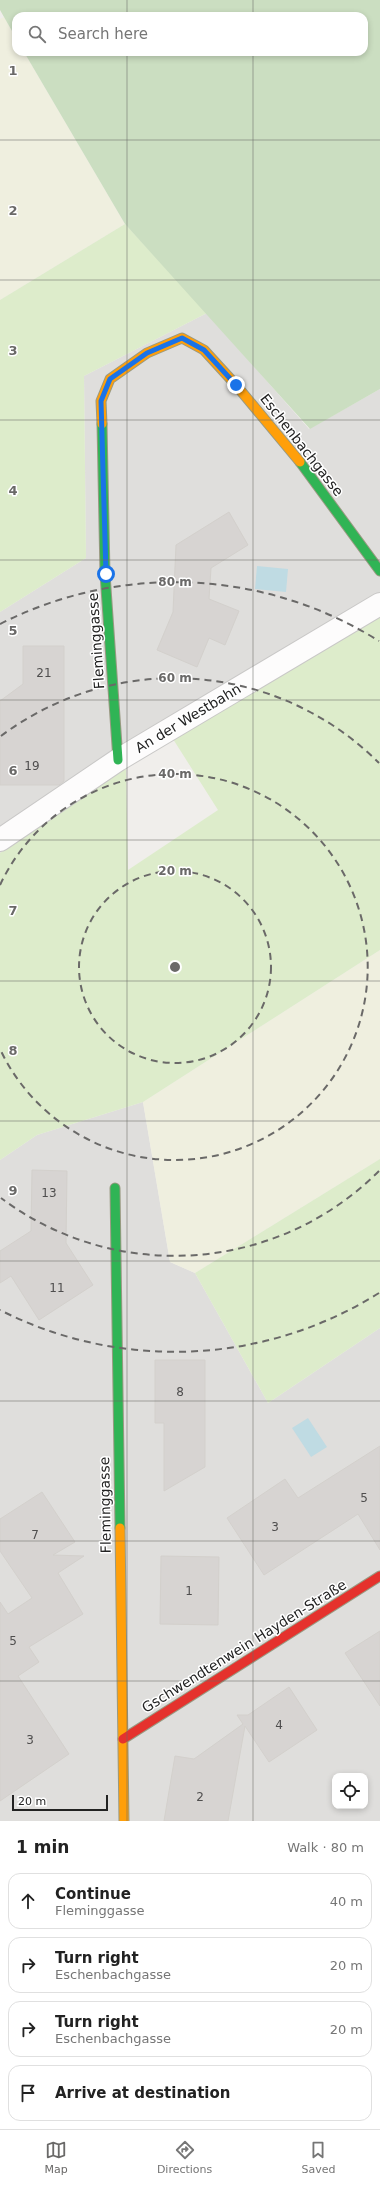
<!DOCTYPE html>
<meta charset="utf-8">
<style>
:root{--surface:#fff;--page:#f6f6f6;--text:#222;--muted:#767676;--line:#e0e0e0;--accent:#6a6968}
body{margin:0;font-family:"DejaVu Sans",sans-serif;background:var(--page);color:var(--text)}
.controls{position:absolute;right:12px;bottom:12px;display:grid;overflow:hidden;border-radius:8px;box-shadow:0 2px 6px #0003}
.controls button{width:36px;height:36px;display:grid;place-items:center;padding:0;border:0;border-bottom:1px solid var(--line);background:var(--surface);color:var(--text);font:20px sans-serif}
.scale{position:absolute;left:12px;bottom:10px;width:96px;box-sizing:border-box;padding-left:4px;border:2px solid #222;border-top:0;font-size:11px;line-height:14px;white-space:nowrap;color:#222;-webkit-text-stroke:3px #fff;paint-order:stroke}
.stop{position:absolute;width:12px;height:12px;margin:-9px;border:3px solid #1a73e8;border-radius:50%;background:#fff}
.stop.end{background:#1a73e8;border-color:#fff;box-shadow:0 1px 4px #0008}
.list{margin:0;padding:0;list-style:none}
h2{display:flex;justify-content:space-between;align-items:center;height:52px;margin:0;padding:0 16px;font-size:17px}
h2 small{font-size:13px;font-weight:400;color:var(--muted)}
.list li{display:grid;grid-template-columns:26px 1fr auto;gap:12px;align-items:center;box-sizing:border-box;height:56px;margin:0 8px 8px;padding:0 8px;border:1px solid var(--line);border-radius:12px}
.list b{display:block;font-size:15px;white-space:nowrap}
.list p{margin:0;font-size:13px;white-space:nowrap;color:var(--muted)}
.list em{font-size:13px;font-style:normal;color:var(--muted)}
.icon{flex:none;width:22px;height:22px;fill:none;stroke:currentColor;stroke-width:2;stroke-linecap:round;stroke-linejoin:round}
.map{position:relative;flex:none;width:380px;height:1821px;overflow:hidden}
.search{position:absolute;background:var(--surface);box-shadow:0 2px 6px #0003;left:12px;right:12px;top:12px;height:44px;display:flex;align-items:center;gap:10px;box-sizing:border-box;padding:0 14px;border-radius:12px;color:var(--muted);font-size:15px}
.sheet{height:308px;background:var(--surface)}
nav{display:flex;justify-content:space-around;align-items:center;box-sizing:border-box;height:56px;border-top:1px solid var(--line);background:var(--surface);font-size:11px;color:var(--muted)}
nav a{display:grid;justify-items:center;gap:2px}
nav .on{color:var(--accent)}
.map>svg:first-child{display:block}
.residential{fill:#dfdedc;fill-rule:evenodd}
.farmland{fill:#efefdf}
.grass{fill:#ddeccb}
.forest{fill:#cbdec1}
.water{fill:#bfdbe3}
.building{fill:#d7d4d2;stroke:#d3d0cc}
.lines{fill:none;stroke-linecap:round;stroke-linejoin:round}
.street-casing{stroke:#c9c8c7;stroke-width:24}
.fast-casing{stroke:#999a82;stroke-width:11}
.slow-casing{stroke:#999a82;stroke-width:11}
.jam-casing{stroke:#999a82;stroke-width:11}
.street{stroke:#fdfcfc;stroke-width:22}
.fast{stroke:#30b455;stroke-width:9}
.slow{stroke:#ff9f0a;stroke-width:9}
.jam{stroke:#e5322d;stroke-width:9}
.route{stroke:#1a73e8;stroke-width:5}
.grid{fill:none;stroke:#6a6968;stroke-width:1;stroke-opacity:0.55}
.ring{fill:none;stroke:#6a6968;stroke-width:2;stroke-dasharray:7 5}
.labels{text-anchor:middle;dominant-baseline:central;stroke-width:3;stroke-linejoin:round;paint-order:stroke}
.number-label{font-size:12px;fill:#4f4e4e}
.street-label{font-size:14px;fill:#222;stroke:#fff}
.grid-label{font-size:13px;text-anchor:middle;font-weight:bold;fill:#6a6968;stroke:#fff;stroke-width:3;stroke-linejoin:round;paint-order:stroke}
.centre{fill:#6a6968;stroke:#fff;stroke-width:2}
.ring-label{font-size:12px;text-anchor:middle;font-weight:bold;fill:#6a6968;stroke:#fff;stroke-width:3;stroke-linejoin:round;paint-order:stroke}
</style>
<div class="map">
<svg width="380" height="1821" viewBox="0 0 380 1821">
<rect width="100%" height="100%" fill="#f0eeeb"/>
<!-- residential -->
<g class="residential">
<polygon points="207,313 309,429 380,389 380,616 126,767 0,853 0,612 86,558 84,376"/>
<path d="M143,1102l27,160 25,11 73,130 112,-75v493h-380v-661l37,-25zM335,1776h30v30h-30z"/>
</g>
<!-- farmland -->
<g class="farmland">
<polygon points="4,17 16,38 16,52 24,52 125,224 0,300 0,19"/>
<polygon points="380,950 380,1159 195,1273 170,1262 143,1102"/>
</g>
<!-- grass -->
<g class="grass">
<polygon points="125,224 207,313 84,376 86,558 0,612 0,300"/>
<polygon points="380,616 380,950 143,1102 37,1135 0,1160 0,853 126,767 128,870 218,810 173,739"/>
<polygon points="380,1159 380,1328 268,1403 195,1273"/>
</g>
<!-- forest -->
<polygon class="forest" points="0,0 380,0 380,389 310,429 125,224 24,52 364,52 364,16 16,16 16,38 0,10"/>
<!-- water -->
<g class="water">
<polygon points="257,566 288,569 286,592 255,589"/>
<polygon points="308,1418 327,1447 311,1457 292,1428"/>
</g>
<!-- building -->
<g class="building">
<polygon points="229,512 248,545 211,568 209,599 239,611 225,645 209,638 197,667 157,650 173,612 176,545"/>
<polygon points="23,646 64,646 64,781 59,785 0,785 0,701 23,684"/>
<polygon points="32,1170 67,1171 66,1243 93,1285 39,1320 11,1276 0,1283 0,1251 31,1231"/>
<polygon points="155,1360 205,1360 205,1467 164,1491 164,1423 155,1423"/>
<polygon points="380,1446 380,1550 358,1514 264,1575 227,1518 285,1479 298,1498"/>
<polygon points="42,1492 75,1542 53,1555 84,1556 58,1573 83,1614 29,1647 39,1662 18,1676 69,1754 0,1801 0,1602 8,1614 32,1598 0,1551 0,1519"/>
<polygon points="161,1556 219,1557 218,1625 160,1624"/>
<polygon points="380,1631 380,1706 345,1653"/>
<polygon points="289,1687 317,1730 269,1762 245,1726 228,1821 164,1821 175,1756 194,1759 243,1724 237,1715 248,1715"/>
</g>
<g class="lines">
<defs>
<polyline id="street" points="0,840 118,760 380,604"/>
<g id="fast">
<polyline points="102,424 105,574 118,760"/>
<polyline points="300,462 380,571"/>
<polyline points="115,1188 120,1528"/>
</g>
<g id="slow">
<polyline points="102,424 101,401 110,379 147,353 182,338 204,350 236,385 300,462"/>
<polyline points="120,1528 124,1821"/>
</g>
<polyline id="jam" points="123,1739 380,1576"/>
</defs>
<!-- street casing -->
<use href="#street" class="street-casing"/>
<!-- fast casing -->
<use href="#fast" class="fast-casing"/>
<!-- slow casing -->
<use href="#slow" class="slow-casing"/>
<!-- jam casing -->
<use href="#jam" class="jam-casing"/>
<!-- street -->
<use href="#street" class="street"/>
<!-- fast -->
<use href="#fast" class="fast"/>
<!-- slow -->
<use href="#slow" class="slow"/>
<!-- jam -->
<use href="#jam" class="jam"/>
</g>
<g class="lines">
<!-- route -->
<polyline class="route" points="106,574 101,401 110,379 147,353 182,338 204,350 236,385"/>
</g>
<!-- grid -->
<path class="grid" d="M127,0v16M253,0v16M127,52v1769M253,52v1769M0,140h380M0,280h380M0,420h380M0,560h380M0,700h380M0,840h380M0,981h380M0,1121h380M0,1261h380M0,1401h380M0,1541h380M0,1681h380"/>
<!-- distance rings -->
<g class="ring">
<circle cx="175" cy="967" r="96"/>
<path d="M0 885A193 193 0 1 1 0 1049"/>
<path d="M379 1171A289 289 0 0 1 1 1198M1 736A289 289 0 0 1 379 763"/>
<path d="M379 1293A385 385 0 0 1 0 1310M0 624A385 385 0 0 1 379 641"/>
</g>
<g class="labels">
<!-- number labels -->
<g class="number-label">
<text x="44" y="673">21</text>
<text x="32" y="766">19</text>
<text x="49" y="1193">13</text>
<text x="57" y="1288">11</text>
<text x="180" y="1392">8</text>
<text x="364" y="1498">5</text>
<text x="275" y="1527">3</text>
<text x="35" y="1535">7</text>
<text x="189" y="1591">1</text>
<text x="13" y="1641">5</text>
<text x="279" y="1725">4</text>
<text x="30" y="1740">3</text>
<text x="200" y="1797">2</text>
</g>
<!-- street labels -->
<g class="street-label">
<text transform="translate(302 445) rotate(52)">Eschenbachgasse</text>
<text transform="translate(96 641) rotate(-94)">Fleminggasse</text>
<text transform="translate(188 718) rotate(-31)">An der Westbahn</text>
<text transform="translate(105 1505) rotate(-91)">Fleminggasse</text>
<text transform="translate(244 1646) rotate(-32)">Gschwendtenwein Hayden-Straße</text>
</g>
</g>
<g class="grid-label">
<text x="13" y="75">1</text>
<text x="13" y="215">2</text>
<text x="13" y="355">3</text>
<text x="13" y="495">4</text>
<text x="13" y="635">5</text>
<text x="13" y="775">6</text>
<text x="13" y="915">7</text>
<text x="13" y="1055">8</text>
<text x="13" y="1195">9</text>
</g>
<circle cx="175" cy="967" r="6" class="centre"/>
<g class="ring-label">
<text x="175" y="586">80 m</text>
<text x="175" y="682">60 m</text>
<text x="175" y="778">40 m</text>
<text x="175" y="875">20 m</text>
</g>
</svg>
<div class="controls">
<button><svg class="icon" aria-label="locate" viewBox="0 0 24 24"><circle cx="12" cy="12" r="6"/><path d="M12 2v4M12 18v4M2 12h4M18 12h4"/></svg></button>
</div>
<div class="scale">20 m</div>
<div class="stop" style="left:106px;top:574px"></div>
<div class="stop end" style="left:236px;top:385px"></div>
<div class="search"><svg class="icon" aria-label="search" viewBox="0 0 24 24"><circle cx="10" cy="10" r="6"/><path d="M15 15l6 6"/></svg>Search here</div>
</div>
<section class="sheet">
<h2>1 min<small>Walk · 80 m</small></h2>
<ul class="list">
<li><svg class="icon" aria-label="ahead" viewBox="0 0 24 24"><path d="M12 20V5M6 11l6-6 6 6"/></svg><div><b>Continue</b><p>Fleminggasse</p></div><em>40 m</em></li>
<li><svg class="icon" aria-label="right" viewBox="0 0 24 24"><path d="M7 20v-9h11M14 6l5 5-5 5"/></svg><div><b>Turn right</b><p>Eschenbachgasse</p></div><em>20 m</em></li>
<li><svg class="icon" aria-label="right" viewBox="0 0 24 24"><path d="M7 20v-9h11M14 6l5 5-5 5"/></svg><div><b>Turn right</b><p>Eschenbachgasse</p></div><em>20 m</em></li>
<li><svg class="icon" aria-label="arrive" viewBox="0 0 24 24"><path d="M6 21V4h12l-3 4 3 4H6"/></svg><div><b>Arrive at destination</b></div></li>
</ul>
</section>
<nav>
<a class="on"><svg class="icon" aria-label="map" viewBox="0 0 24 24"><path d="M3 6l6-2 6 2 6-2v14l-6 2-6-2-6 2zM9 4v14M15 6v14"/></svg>Map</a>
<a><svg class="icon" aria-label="directions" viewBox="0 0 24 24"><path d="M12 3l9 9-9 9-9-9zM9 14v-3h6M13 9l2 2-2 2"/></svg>Directions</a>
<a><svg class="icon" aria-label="saved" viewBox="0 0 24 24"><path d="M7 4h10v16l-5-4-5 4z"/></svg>Saved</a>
</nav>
